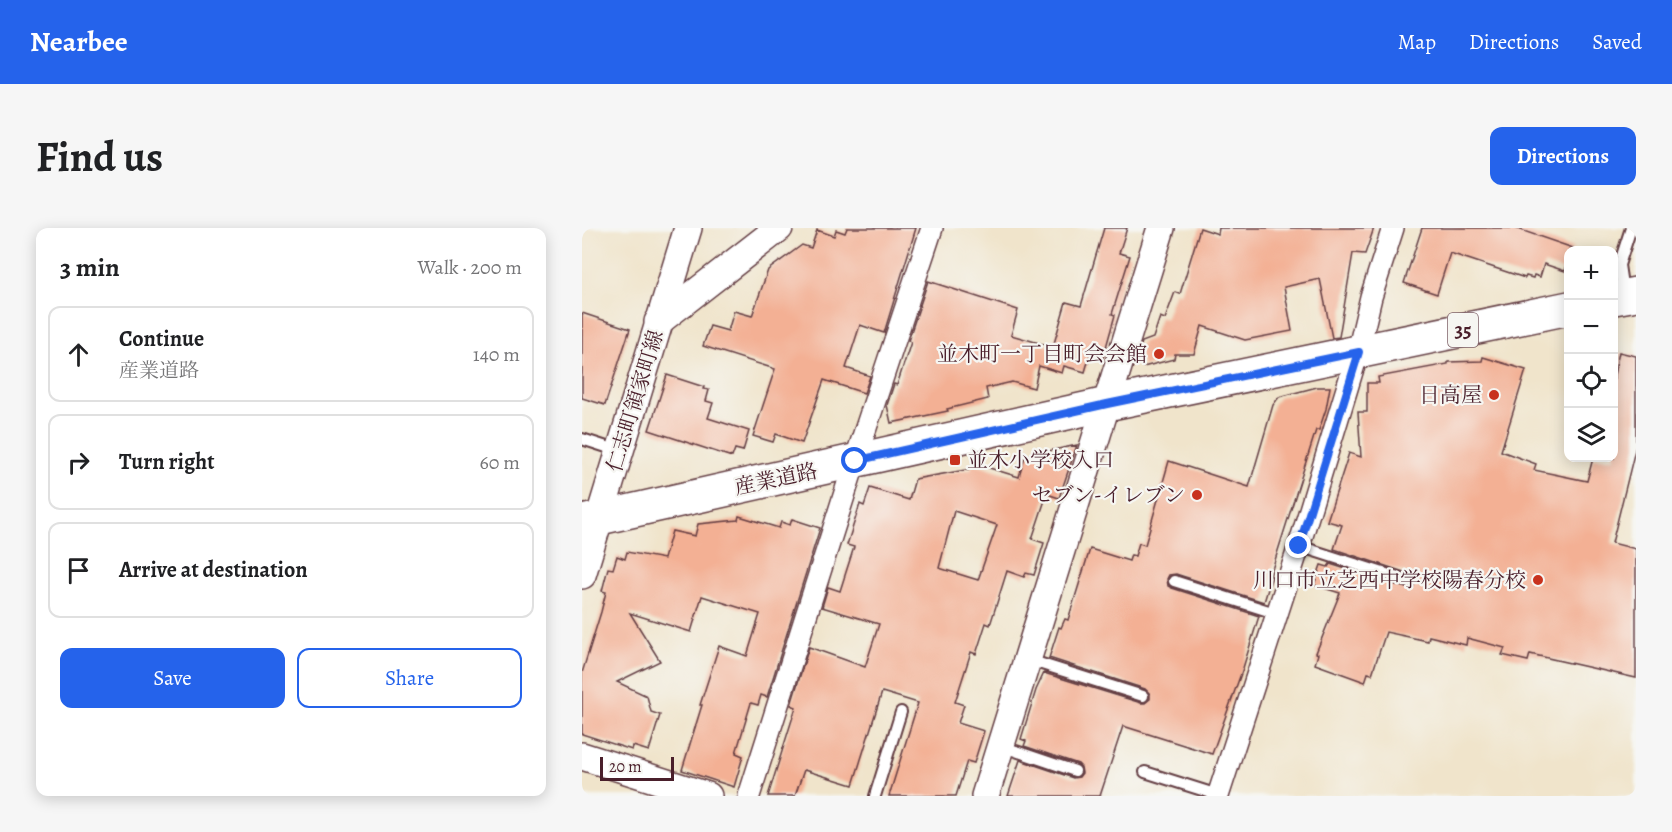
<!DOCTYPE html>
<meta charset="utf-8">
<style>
:root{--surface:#fff;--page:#f6f6f6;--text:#202124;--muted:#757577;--line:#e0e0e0;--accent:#2563eb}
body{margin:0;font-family:Alegreya,"Noto Serif JP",serif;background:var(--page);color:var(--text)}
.controls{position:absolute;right:18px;top:18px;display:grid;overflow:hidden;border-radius:12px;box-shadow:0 3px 15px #0003}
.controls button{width:54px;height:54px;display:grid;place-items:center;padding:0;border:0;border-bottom:2px solid var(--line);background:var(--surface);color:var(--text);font:30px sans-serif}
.scale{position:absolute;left:18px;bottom:15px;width:74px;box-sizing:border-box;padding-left:6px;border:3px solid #4a1f2b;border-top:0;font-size:16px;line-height:21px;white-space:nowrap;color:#4a1f2b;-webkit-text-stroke:4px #f6f6f2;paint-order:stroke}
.stop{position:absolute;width:18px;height:18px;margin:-14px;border:4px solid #2563eb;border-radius:50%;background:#fff}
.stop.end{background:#2563eb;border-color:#fff;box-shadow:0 2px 6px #0008}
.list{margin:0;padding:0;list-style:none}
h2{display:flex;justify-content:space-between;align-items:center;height:78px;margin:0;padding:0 24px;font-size:26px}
h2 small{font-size:20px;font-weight:400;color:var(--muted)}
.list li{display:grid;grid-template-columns:39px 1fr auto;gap:18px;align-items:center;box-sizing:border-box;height:96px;margin:0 12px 12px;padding:0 12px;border:2px solid var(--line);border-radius:12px}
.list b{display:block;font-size:22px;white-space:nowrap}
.list p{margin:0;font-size:20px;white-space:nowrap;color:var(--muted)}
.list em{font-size:20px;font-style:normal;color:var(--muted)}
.actions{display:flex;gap:12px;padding:18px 24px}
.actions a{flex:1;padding:14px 0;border:2px solid var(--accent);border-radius:12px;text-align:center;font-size:21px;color:var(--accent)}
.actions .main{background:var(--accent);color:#fff}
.icon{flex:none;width:33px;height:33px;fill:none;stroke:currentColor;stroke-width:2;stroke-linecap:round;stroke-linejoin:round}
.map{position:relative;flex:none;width:1054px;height:568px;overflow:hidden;border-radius:12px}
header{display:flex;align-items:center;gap:36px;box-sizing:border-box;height:84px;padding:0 30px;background:var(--accent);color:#fff}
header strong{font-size:28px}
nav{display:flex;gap:33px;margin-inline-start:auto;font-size:21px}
.intro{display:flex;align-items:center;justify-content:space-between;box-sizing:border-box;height:144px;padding:0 36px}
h1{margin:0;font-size:42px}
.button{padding:15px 27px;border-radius:12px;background:var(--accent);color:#fff;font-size:21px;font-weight:700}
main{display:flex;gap:36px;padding:0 36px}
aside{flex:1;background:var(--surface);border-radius:12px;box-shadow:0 3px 15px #0003}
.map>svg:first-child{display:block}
.building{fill:#f3b094;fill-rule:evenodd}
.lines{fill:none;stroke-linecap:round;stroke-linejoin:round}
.service-casing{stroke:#633d43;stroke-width:14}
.minor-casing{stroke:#633d43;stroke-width:24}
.tertiary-casing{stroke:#633d43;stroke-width:30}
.primary-casing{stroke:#633d43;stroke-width:36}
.service{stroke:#fff;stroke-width:10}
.minor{stroke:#fff;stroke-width:21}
.tertiary{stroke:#fff;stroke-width:27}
.primary{stroke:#fff;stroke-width:33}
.route{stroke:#2563eb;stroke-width:8}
.poi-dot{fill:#c8321e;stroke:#f6f6f2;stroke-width:2}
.labels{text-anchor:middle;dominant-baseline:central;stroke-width:4.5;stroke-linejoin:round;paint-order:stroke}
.shield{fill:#f6f6f2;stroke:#7e6067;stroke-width:1.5}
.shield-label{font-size:20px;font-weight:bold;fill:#4a1f2b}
.poi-label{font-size:21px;fill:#4a1f2b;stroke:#f6f6f2;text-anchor:end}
.street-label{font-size:21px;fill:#4a1f2b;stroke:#f6f6f2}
</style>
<header>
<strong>Nearbee</strong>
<nav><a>Map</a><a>Directions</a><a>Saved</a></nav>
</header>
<div class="intro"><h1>Find us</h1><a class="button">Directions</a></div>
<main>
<aside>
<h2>3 min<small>Walk · 200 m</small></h2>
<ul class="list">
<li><svg class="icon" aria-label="ahead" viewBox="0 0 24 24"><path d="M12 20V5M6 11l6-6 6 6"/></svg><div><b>Continue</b><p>産業道路</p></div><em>140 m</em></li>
<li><svg class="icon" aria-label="right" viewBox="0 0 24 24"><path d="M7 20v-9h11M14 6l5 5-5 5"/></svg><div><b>Turn right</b></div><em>60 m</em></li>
<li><svg class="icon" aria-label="arrive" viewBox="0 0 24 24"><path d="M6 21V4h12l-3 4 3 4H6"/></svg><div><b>Arrive at destination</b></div></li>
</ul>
<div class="actions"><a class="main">Save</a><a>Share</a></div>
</aside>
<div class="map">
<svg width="1054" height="568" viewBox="0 0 1054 568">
<rect width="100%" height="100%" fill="#f6f6f2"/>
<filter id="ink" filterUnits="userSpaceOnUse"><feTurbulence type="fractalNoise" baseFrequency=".0167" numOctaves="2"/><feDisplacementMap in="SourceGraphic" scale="12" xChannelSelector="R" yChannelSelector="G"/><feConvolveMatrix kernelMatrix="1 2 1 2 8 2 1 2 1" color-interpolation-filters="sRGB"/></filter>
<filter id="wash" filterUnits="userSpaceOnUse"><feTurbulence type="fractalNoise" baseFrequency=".008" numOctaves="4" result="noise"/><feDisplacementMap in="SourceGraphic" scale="24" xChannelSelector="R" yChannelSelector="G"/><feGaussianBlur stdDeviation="1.35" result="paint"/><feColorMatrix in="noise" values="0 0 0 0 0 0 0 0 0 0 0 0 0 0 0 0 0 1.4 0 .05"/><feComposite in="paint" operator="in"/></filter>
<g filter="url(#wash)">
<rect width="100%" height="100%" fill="#f0e4cb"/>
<g id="blocks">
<!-- building -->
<g class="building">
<polygon points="265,0 334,0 302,105 278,97 264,140 288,148 282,165 242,152 220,215 194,206 191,214 171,208 193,141 121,118 128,98 146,103 152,83 170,88 186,42 220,17 229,20 235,2 252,8 254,2 263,5"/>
<polygon points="522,0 545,0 537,25 548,28 530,86 533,87 521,130 508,127 503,144 482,138 480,145 457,138 452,160 430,154 404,160 406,171 365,181 366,183 309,195 305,177 312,156 315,157 329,114 326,113 346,53 436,82 429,107 471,119 484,74 499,78"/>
<polygon points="618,0 636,6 637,0 792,0 783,26 771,25 757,109 750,110 738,51 702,59 710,103 663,112 620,98 612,126 593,126 592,131 561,139 557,123 560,114 571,110 578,89 583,91 593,64 598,66"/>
<polygon points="840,0 933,0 991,20 990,22 987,22 987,32 983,43 962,36 958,49 952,47 951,50 944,48 943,50 868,25 855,66 822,55"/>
<polygon points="0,85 48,101 23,177 0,170"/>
<polygon points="1037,124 1054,128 1054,218 1030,315 1054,321 1054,450 948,426 946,433 920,427 923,420 885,410 884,417 847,408 846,413 804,404 790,446 786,445 783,454 733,436 736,426 734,425 758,365 732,357 739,337 746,339 748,336 824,360 831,359 833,355 832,348 828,346 752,321 760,297 745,293 767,225 779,229 776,184 785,184 785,155 797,155 796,149 866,136 866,134 900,133 901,129 944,142 919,223 954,236 952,242 1005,253 1011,230 1032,230 1032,147"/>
<polygon points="85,147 122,159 121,161 127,162 124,173 131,175 126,190 167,203 161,223 153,221 150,229 67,202"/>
<polygon points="735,159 748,159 744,181 737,202 734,202 688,348 690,348 682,374 594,346 587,347 585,351 586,358 590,360 677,388 661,440 630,526 541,498 518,568 426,568 438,532 491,550 497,549 500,545 499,539 496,536 442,518 444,513 439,511 454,462 462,445 559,475 563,475 568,471 568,466 563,461 467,430 477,399 479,400 483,391 486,392 508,321 547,333 549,327 553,328 557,315 563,317 587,233 667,259 691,177 697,169"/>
<path d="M495,217l-18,53 -12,-4 -15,45 12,4 -10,32 -8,-2 -2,4 -17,-6 -17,54 -4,-2 -10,31 -5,-2 -16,50 9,3 -6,18 26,8 -10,32 -7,-2 -11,35h-67l29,-93 -36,-11 -29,93 -49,-15 -9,26h-27l28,-89 -5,-2 18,-58 56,20 14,-43 -57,-17 6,-20 12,4 14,-44 -7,-2 13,-41 4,2 6,-18 39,12 6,-21 56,-10 2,-6 46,14 6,-21zM372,283l43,14 -19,55 -39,-12z"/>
<polygon points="157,288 197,300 199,294 208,297 210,291 238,300 185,469 179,467 176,477 169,475 154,525 161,528 152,559 100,542 120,477 118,477 137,418 165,428 178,386 120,368 109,404 48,385 78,433 35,454 65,468 69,484 78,487 67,523 51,518 50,522 0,506 0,445 19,384 24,364 20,363 26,340 31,341 35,328 43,331 45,324 82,331 90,303 113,308 116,296 156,292"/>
</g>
</g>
</g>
<g filter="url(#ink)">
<use href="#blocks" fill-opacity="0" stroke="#633d43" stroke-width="1.5"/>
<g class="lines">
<defs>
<g id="service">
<polyline points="1041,64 1037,37 1049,0"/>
<polyline points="0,211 37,223"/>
<polyline points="717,318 826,353"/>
<polyline points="592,353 696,386"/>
<polyline points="447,432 561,468"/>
<polyline points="419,518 493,543"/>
<polyline points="563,544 636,567"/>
<polyline points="293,568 319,484"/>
</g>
<g id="minor">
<polyline points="167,568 273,233 350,0"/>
<polyline points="636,568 717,318 776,124 789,69 811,0"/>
</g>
<g id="tertiary">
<polyline points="76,94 197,0"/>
<polyline points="0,347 106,0"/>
<polyline points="0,528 126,568"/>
<polyline points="403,568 579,0"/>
</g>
<g id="primary">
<polyline points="1032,70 1054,66"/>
<polyline points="0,294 525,176 987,80"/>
</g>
</defs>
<!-- service casing -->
<use href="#service" class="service-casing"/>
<!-- minor casing -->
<use href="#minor" class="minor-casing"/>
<!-- tertiary casing -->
<use href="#tertiary" class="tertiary-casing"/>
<!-- primary casing -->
<use href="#primary" class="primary-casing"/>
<!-- service -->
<use href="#service" class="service"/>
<!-- minor -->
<use href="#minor" class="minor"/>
<!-- tertiary -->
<use href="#tertiary" class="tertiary"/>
<!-- primary -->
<use href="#primary" class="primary"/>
</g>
</g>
<g class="lines" filter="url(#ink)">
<!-- route -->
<polyline class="route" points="273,233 525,176 777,124 717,318"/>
</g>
<!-- markers -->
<g class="poi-dot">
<circle cx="577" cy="126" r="6"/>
<circle cx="912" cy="167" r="6"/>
<rect x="367" y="226" width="12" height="12" rx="3"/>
<circle cx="615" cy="267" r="6"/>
<circle cx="956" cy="352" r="6"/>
</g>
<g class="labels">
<!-- shield labels -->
<rect class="shield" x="866" y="85" width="30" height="34" rx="4.5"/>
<g class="shield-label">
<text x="881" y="102">35</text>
</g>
<!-- poi labels -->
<g class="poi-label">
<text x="565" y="126">並木町一丁目町会会館</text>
<text x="900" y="167">日高屋</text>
<text x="385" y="232" text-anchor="start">並木小学校入口</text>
<text x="603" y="267">セブン-イレブン</text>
<text x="944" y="352">川口市立芝西中学校陽春分校</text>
</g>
<!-- street labels -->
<g class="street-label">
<text transform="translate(53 173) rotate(-73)">仁志町領家町線</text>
<text transform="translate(194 251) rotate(-12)">産業道路</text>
</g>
</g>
</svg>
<div class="controls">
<button>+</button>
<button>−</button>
<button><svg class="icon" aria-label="locate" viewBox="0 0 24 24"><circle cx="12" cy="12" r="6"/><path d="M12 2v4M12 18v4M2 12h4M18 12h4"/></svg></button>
<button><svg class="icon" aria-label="layers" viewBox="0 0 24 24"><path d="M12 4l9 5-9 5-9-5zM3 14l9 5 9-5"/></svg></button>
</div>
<div class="scale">20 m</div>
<div class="stop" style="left:273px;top:233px"></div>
<div class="stop end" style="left:717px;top:318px"></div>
</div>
</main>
